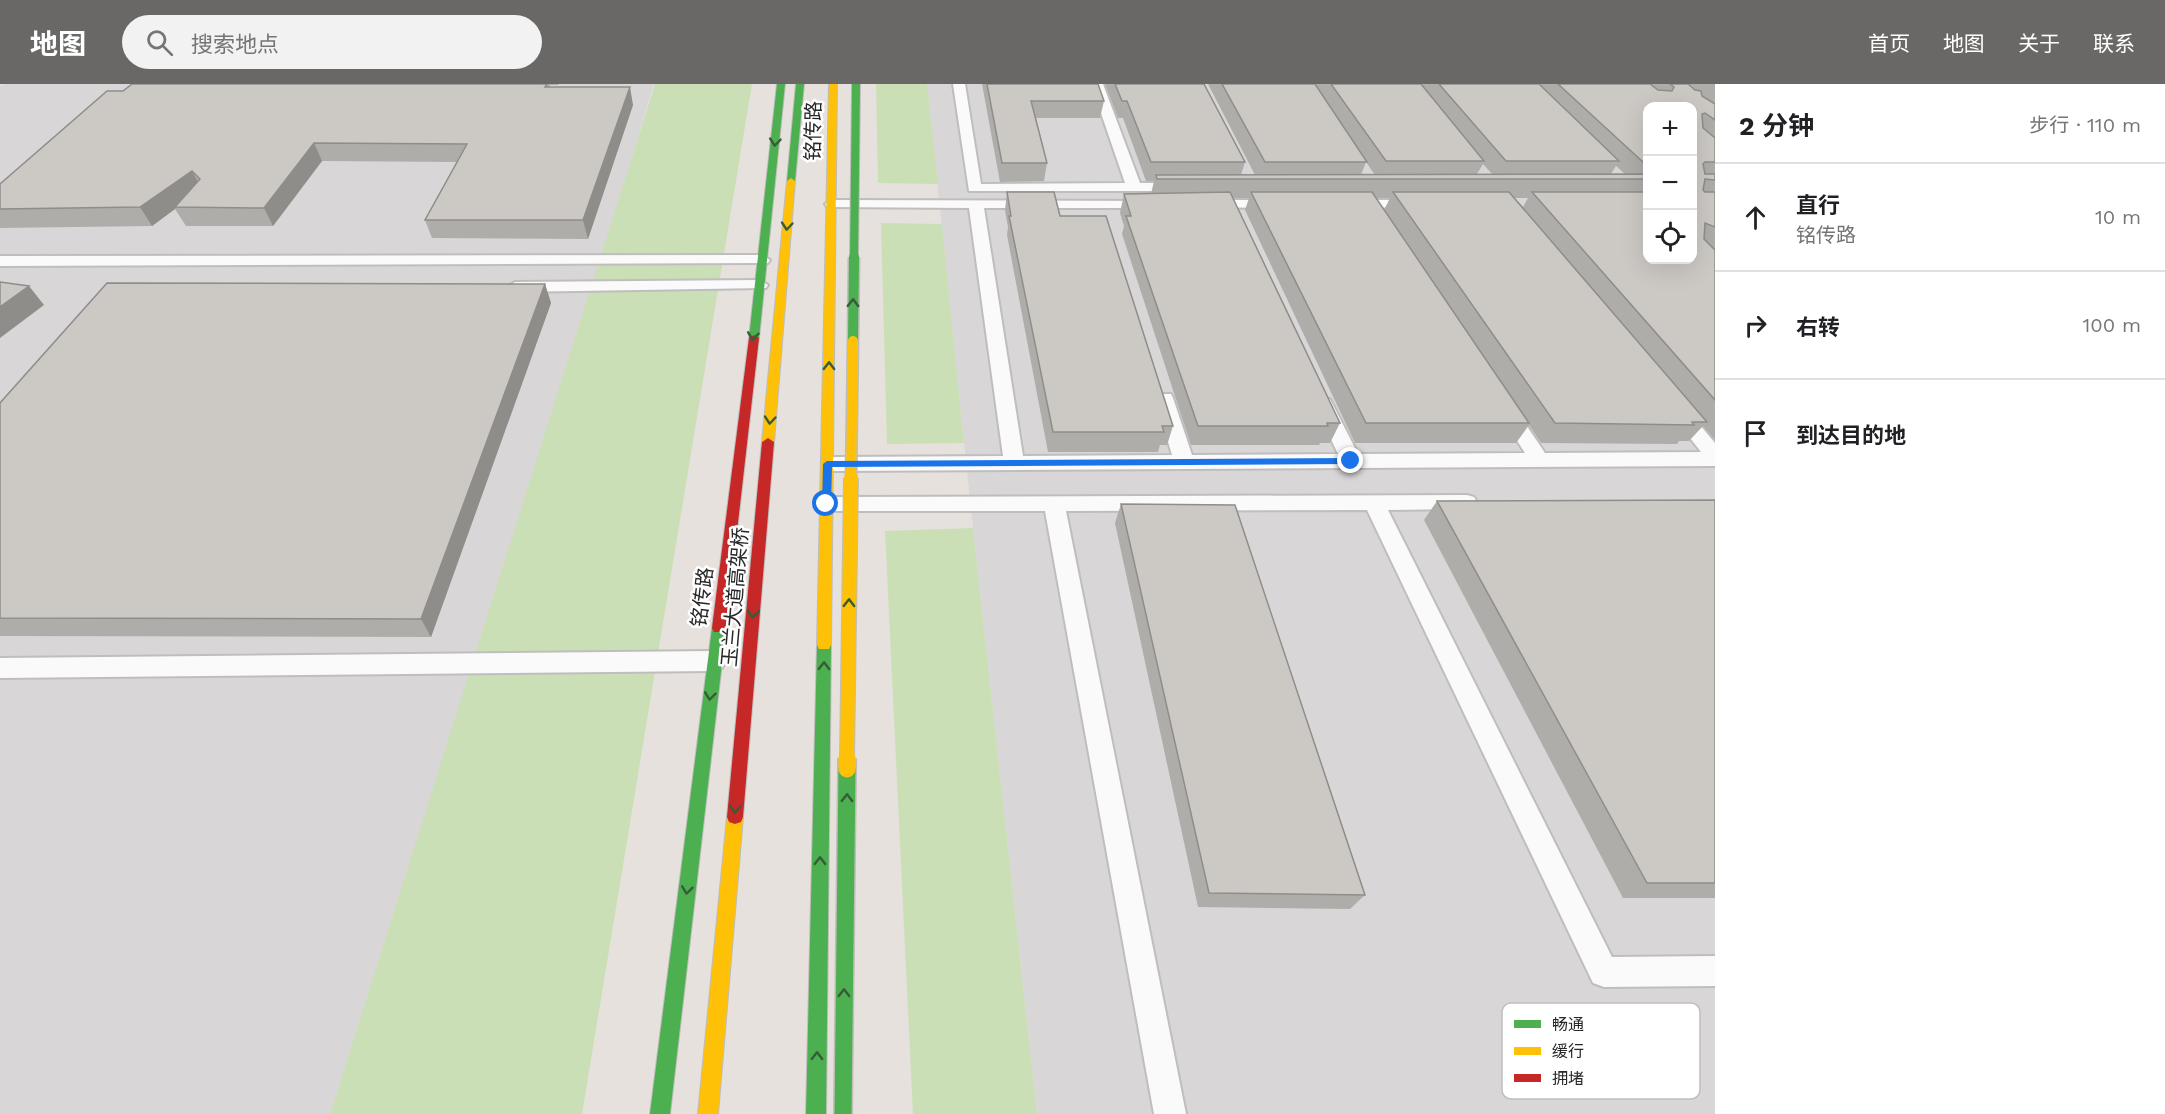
<!DOCTYPE html>
<html lang="zh">
<meta charset="utf-8">
<style>
:root{--surface:#fff;--page:#f2f2f2;--text:#202124;--muted:#757577;--line:#e0e0e0;--accent:#6a6866}
body{margin:0;font-family:"Work Sans","Noto Sans SC",sans-serif;background:var(--page);color:var(--text)}
.controls{position:absolute;right:18px;top:18px;display:grid;overflow:hidden;border-radius:12px;box-shadow:0 6px 24px #0002}
.controls button{width:54px;height:54px;display:grid;place-items:center;padding:0;border:0;border-bottom:2px solid var(--line);background:var(--surface);color:var(--text);font:30px sans-serif}
.stop{position:absolute;width:18px;height:18px;margin:-14px;border:4px solid #1a73e8;border-radius:50%;background:#fff}
.stop.end{background:#1a73e8;border-color:#fff;box-shadow:0 2px 6px #0008}
.list{margin:0;padding:0;list-style:none}
h2{display:flex;justify-content:space-between;align-items:center;height:78px;margin:0;padding:0 24px;font-size:26px}
h2 small{font-size:20px;font-weight:400;color:var(--muted)}
.list li{display:grid;grid-template-columns:39px 1fr auto;gap:18px;align-items:center;box-sizing:border-box;height:108px;padding:0 24px;border-top:2px solid var(--line)}
.list b{display:block;font-size:22px;white-space:nowrap}
.list p{margin:0;font-size:20px;white-space:nowrap;color:var(--muted)}
.list em{font-size:20px;font-style:normal;color:var(--muted)}
.icon{flex:none;width:33px;height:33px;fill:none;stroke:currentColor;stroke-width:2;stroke-linecap:round;stroke-linejoin:round}
.map{position:relative;flex:none;width:1715px;height:1030px;overflow:hidden}
header{display:flex;align-items:center;gap:36px;box-sizing:border-box;height:84px;padding:0 30px;background:var(--accent);color:#fff}
header strong{font-size:28px}
nav{display:flex;gap:33px;margin-inline-start:auto;font-size:21px}
.search{width:420px;height:54px;background:var(--page);display:flex;align-items:center;gap:15px;box-sizing:border-box;padding:0 21px;border-radius:33px;color:var(--muted);font-size:22px}
main{display:flex}
aside{flex:1;background:var(--surface)}
.map>svg:first-child{display:block}
.industrial{fill:#d9d6d8;fill-rule:evenodd}
.green{fill:#cbdfb6}
.lines{fill:none;stroke-linecap:round;stroke-linejoin:round}
.lane-casing{stroke:#bfbdbd;stroke-width:4}
.fast-casing{stroke:#bfbdbd;stroke-width:2}
.slow-casing{stroke:#bfbdbd;stroke-width:2}
.jam-casing{stroke:#bfbdbd;stroke-width:2}
.lane{fill:#fbfafa;fill-rule:evenodd}
.fast{fill:#4caf50;fill-rule:evenodd}
.slow{fill:#ffc107;fill-rule:evenodd}
.jam{fill:#c62828;fill-rule:evenodd}
.fast-bridge-far2-casing{stroke:#bfbdbb;stroke-width:10;stroke-linecap:butt}
.fast-bridge-far1-casing{stroke:#bfbdbb;stroke-width:13;stroke-linecap:butt}
.fast-bridge-casing{stroke:#bfbdbb;stroke-width:20;stroke-linecap:butt}
.slow-bridge-far2-casing{stroke:#bfbdbb;stroke-width:13;stroke-linecap:butt}
.slow-bridge-far1-casing{stroke:#bfbdbb;stroke-width:16;stroke-linecap:butt}
.slow-bridge-casing{stroke:#bfbdbb;stroke-width:20;stroke-linecap:butt}
.fast-bridge-far2{stroke:#4caf50;stroke-width:8}
.fast-bridge-far1{stroke:#4caf50;stroke-width:10}
.fast-bridge{stroke:#4caf50;stroke-width:17}
.slow-bridge-far2{stroke:#ffc107;stroke-width:10}
.slow-bridge-far1{stroke:#ffc107;stroke-width:14}
.slow-bridge{stroke:#ffc107;stroke-width:17}
.wall{fill:#afada9;fill-rule:evenodd}
.shaded-wall{fill:#8f8d8a}
.building{fill:#ccc9c5;stroke:#8f8d8a;stroke-width:1.5}
.oneway{stroke:#365d37}
.route{fill:#1a73e8}
.labels{text-anchor:middle;dominant-baseline:central;stroke-width:5;stroke-linejoin:round;paint-order:stroke}
.street-label{font-size:20px;fill:#272727;stroke:#fff}
.key{fill:#fff;stroke:#bebebe;stroke-width:1.5}
.key-label{font-size:16px;fill:#272727}
</style>
<header>
<strong>地图</strong>
<div class="search"><svg class="icon" aria-label="search" viewBox="0 0 24 24"><circle cx="10" cy="10" r="6"/><path d="M15 15l6 6"/></svg>搜索地点</div>
<nav><a>首页</a><a>地图</a><a>关于</a><a>联系</a></nav>
</header>
<main>
<div class="map">
<svg width="1715" height="1030" viewBox="0 0 1715 1030">
<rect width="100%" height="100%" fill="#e6e1dc"/>
<!-- industrial -->
<g class="industrial">
<polygon points="6,0 654,0 596,192 330,1030 0,1030 0,2"/>
<path d="M927,0h788v1030h-678l-64,-586zM1648,22h44v154h-44z"/>
</g>
<!-- green -->
<g class="green">
<polygon points="655,0 752,0 582,1030 330,1030"/>
<polygon points="876,0 927,0 938,100 878,99"/>
<polygon points="881,139 942,140 964,359 887,360"/>
<polygon points="973,444 1037,1030 913,1030 885,447"/>
</g>
<g class="lines">
<defs>
<g id="lane">
<polygon points="953,0 965,0 981,100 1125,99 1091,0 1103,0 1140,99 1184,99 1191,103 1184,107 969,107"/>
<polygon points="832,116 1156,117 1158,120 1151,124 984,124 1023,372 1172,371 1155,314 1157,310 1171,310 1173,314 1192,371 1338,370 1314,319 1316,315 1330,315 1332,319 1358,370 1525,369 1496,324 1498,320 1512,320 1545,369 1701,368 1669,327 1671,323 1685,323 1715,359 1715,382 835,387 828,385 825,380 828,375 835,373 1003,372 969,124 827,123 825,120"/>
<polygon points="1205,116 1277,116 1284,120 1277,124 1200,123 1198,120"/>
<polygon points="1349,116 1418,116 1425,120 1418,124 1344,123 1342,120"/>
<polygon points="762,171 770,176 768,179 0,182 0,172"/>
<polygon points="760,196 768,201 766,204 515,208 507,203 515,198"/>
<polygon points="1467,411 1474,413 1477,418 1474,423 1467,425 1388,426 1612,873 1715,872 1715,902 1604,903 1593,899 1367,426 1066,427 1186,1030 1154,1030 1045,427 837,427 830,425 827,420 830,415 837,413"/>
<polygon points="714,567 722,570 726,577 722,584 714,587 0,594 0,574"/>
</g>
<g id="fast">
<polygon points="777,0 785,0 759,254 754,257 749,254"/>
<polygon points="796,0 804,0 795,97 791,100 787,97"/>
<polygon points="719,538 724,540 726,544 670,1030 650,1030 712,544 714,540"/>
<polygon points="824,555 829,557 831,561 826,1030 806,1030 817,561 819,557"/>
</g>
<g id="slow">
<polygon points="829,0 837,0 831,561 829,565 819,565 817,561"/>
<polygon points="791,94 795,97 774,358 768,362 762,358 787,97"/>
<polygon points="735,726 741,728 743,733 718,1030 698,1030 727,733 729,728"/>
</g>
<g id="jam">
<polygon points="754,251 759,254 726,544 724,548 714,548 712,544 749,254"/>
<polygon points="768,354 774,358 743,733 741,738 735,740 729,738 727,733 762,358"/>
</g>
</defs>
<!-- lane casing -->
<use href="#lane" class="lane-casing"/>
<!-- fast casing -->
<use href="#fast" class="fast-casing"/>
<!-- slow casing -->
<use href="#slow" class="slow-casing"/>
<!-- jam casing -->
<use href="#jam" class="jam-casing"/>
<!-- lane -->
<use href="#lane" class="lane"/>
<!-- fast -->
<use href="#fast" class="fast"/>
<!-- slow -->
<use href="#slow" class="slow"/>
<!-- jam -->
<use href="#jam" class="jam"/>
<defs>
<polyline id="fast-bridge-far2" points="854,175 856,0"/>
<polyline id="fast-bridge-far1" points="853,257 854,173"/>
<polyline id="fast-bridge" points="843,1030 847,685"/>
<polyline id="slow-bridge-far2" points="851,395 853,257"/>
<polyline id="slow-bridge-far1" points="847,675 851,394"/>
<polyline id="slow-bridge" points="847,685 847,674"/>
</defs>
<!-- fast-bridge-far2 casing -->
<use href="#fast-bridge-far2" class="fast-bridge-far2-casing"/>
<!-- fast-bridge-far1 casing -->
<use href="#fast-bridge-far1" class="fast-bridge-far1-casing"/>
<!-- fast-bridge casing -->
<use href="#fast-bridge" class="fast-bridge-casing"/>
<!-- slow-bridge-far2 casing -->
<use href="#slow-bridge-far2" class="slow-bridge-far2-casing"/>
<!-- slow-bridge-far1 casing -->
<use href="#slow-bridge-far1" class="slow-bridge-far1-casing"/>
<!-- slow-bridge casing -->
<use href="#slow-bridge" class="slow-bridge-casing"/>
<!-- fast-bridge-far2 -->
<use href="#fast-bridge-far2" class="fast-bridge-far2"/>
<!-- fast-bridge-far1 -->
<use href="#fast-bridge-far1" class="fast-bridge-far1"/>
<!-- fast-bridge -->
<use href="#fast-bridge" class="fast-bridge"/>
<!-- slow-bridge-far2 -->
<use href="#slow-bridge-far2" class="slow-bridge-far2"/>
<!-- slow-bridge-far1 -->
<use href="#slow-bridge-far1" class="slow-bridge-far1"/>
<!-- slow-bridge -->
<use href="#slow-bridge" class="slow-bridge"/>
</g>
<!-- wall -->
<g class="wall">
<polygon points="132,0 559,0 558,1 550,1 550,3 633,21 588,155 432,154 425,136 457,78 322,77 273,142 186,142 175,125 152,142 0,144 0,100 123,7"/>
<polygon points="982,0 1098,0 1104,17 1100,34 1036,34 1047,79 1044,97 1000,98"/>
<path d="M1105,0h99l41,78 -4,13h14l-47,-91h507v356l-12,-14 -14,15h-10l-2,3 -136,-1 -12,-18 -13,18h-161l-110,-233 4,-12h-16l107,225 -10,20h-10l-1,2h-128l-69,-211 2,-8 -4,-13 4,-19h27l3,-13h-8l-23,-63h-5zM1647,22h45l-45,154zM1366,78l9,13h-14zM1483,80l9,10h-15zM1616,82l9,8h-14zM1376,114h14l-6,12zM1514,114h14l-5,9z"/>
<polygon points="1007,108 1060,132 1173,342 1167,361 1160,361 1158,368 1048,368 1007,151 1008,143 1005,126"/>
<polygon points="545,200 551,219 431,553 0,552 0,319"/>
<polygon points="1715,416 1715,814 1623,814 1424,436 1437,417"/>
<polygon points="1121,420 1365,811 1350,825 1198,823 1115,439"/>
</g>
<!-- shaded-wall -->
<g class="shaded-wall">
<polygon points="630,3 633,21 588,155 583,136"/>
<polygon points="314,59 322,77 273,142 264,124"/>
<polygon points="192,87 202,105 175,123 175,125 152,142 140,123"/>
<polygon points="545,200 551,219 431,553 421,535"/>
<polygon points="29,202 44,221 0,254 0,223"/>
</g>
<!-- building -->
<g class="building">
<polygon points="132,0 547,0 545,3 630,3 583,136 425,136 467,60 314,59 264,124 175,123 200,95 192,87 140,123 0,125 0,100 107,7 123,7"/>
<polygon points="987,0 1098,0 1104,17 1031,17 1047,79 1002,79"/>
<polygon points="1115,0 1204,0 1245,78 1151,78 1127,17 1122,17"/>
<polygon points="1222,0 1315,0 1367,78 1265,78"/>
<polygon points="1331,0 1421,0 1484,77 1386,77"/>
<polygon points="1439,0 1539,0 1619,77 1506,77"/>
<polygon points="1558,0 1650,0 1658,6 1672,7 1674,3 1670,0 1688,0 1695,6 1701,7 1702,12 1715,20 1715,36 1705,29 1702,30 1703,44 1715,54 1715,78 1705,78 1703,80 1705,90 1715,90 1715,96 1705,95 1703,106 1705,108 1715,108 1715,143 1705,139 1704,155 1715,166 1715,316 1532,108 1647,108 1647,176 1692,176 1692,22 1647,22 1647,78 1643,78"/>
<polygon points="1647,90 1647,95 1157,95 1156,91"/>
<polygon points="1007,108 1054,108 1060,132 1106,132 1173,342 1162,342 1164,348 1053,348 1009,132 1011,132"/>
<polygon points="1230,108 1340,339 1327,339 1328,342 1198,342 1126,132 1131,132 1124,110"/>
<polygon points="1251,108 1372,108 1529,339 1366,339"/>
<polygon points="1393,108 1509,108 1707,338 1692,338 1694,341 1555,339"/>
<polygon points="0,198 29,202 0,223"/>
<polygon points="107,199 545,200 421,535 0,534 0,319"/>
<polygon points="1715,416 1715,799 1647,799 1437,417"/>
<polygon points="1121,420 1235,421 1365,811 1209,809"/>
</g>
<!-- one-way arrows -->
<defs><path id="oneway-chevron" d="M-2-3.5L2.5 0L-2 3.5" fill="none" stroke-width="1.6" stroke-linecap="round" stroke-linejoin="round" transform="scale(1.5)"/></defs>
<g class="oneway">
<use href="#oneway-chevron" transform="translate(775 58) rotate(96)"/>
<use href="#oneway-chevron" transform="translate(787 142) rotate(95)"/>
<use href="#oneway-chevron" transform="translate(853 219) rotate(-89)"/>
<use href="#oneway-chevron" transform="translate(753 252) rotate(97)"/>
<use href="#oneway-chevron" transform="translate(829 282) rotate(-89)"/>
<use href="#oneway-chevron" transform="translate(770 336) rotate(95)"/>
<use href="#oneway-chevron" transform="translate(849 519) rotate(-89)"/>
<use href="#oneway-chevron" transform="translate(753 530) rotate(95)"/>
<use href="#oneway-chevron" transform="translate(824 582) rotate(-89)"/>
<use href="#oneway-chevron" transform="translate(710 612) rotate(97)"/>
<use href="#oneway-chevron" transform="translate(847 714) rotate(-89)"/>
<use href="#oneway-chevron" transform="translate(735 725) rotate(95)"/>
<use href="#oneway-chevron" transform="translate(820 777) rotate(-89)"/>
<use href="#oneway-chevron" transform="translate(687 806) rotate(97)"/>
<use href="#oneway-chevron" transform="translate(844 909) rotate(-89)"/>
<use href="#oneway-chevron" transform="translate(817 972) rotate(-89)"/>
</g>
<!-- route -->
<polygon class="route" points="1351,374 1355,377 1351,380 832,383 831,420 826,423 822,420 823,380 827,377"/>
<g class="labels">
<!-- street labels -->
<g class="street-label">
<text transform="translate(813 47) rotate(-89)">铭传路</text>
<text transform="translate(702 513) rotate(-83)">铭传路</text>
<text transform="translate(735 513) rotate(-85)">玉兰大道高架桥</text>
</g>
</g>
<!-- legend -->
<rect x="1502" y="919" width="198" height="96" rx="9" class="key"/>
<rect x="1514" y="936" width="27" height="8" fill="#4caf50"/>
<rect x="1514" y="963" width="27" height="8" fill="#ffc107"/>
<rect x="1514" y="990" width="27" height="8" fill="#c62828"/>
<g class="key-label">
<text x="1552" y="946">畅通</text>
<text x="1552" y="973">缓行</text>
<text x="1552" y="1000">拥堵</text>
</g>
</svg>
<div class="controls">
<button>+</button>
<button>−</button>
<button><svg class="icon" aria-label="locate" viewBox="0 0 24 24"><circle cx="12" cy="12" r="6"/><path d="M12 2v4M12 18v4M2 12h4M18 12h4"/></svg></button>
</div>
<div class="stop" style="left:826px;top:420px"></div>
<div class="stop end" style="left:1351px;top:377px"></div>
</div>
<aside>
<h2>2 分钟<small>步行 · 110 m</small></h2>
<ul class="list">
<li><svg class="icon" aria-label="ahead" viewBox="0 0 24 24"><path d="M12 20V5M6 11l6-6 6 6"/></svg><div><b>直行</b><p>铭传路</p></div><em>10 m</em></li>
<li><svg class="icon" aria-label="right" viewBox="0 0 24 24"><path d="M7 20v-9h11M14 6l5 5-5 5"/></svg><div><b>右转</b></div><em>100 m</em></li>
<li><svg class="icon" aria-label="arrive" viewBox="0 0 24 24"><path d="M6 21V4h12l-3 4 3 4H6"/></svg><div><b>到达目的地</b></div></li>
</ul>
</aside>
</main>
